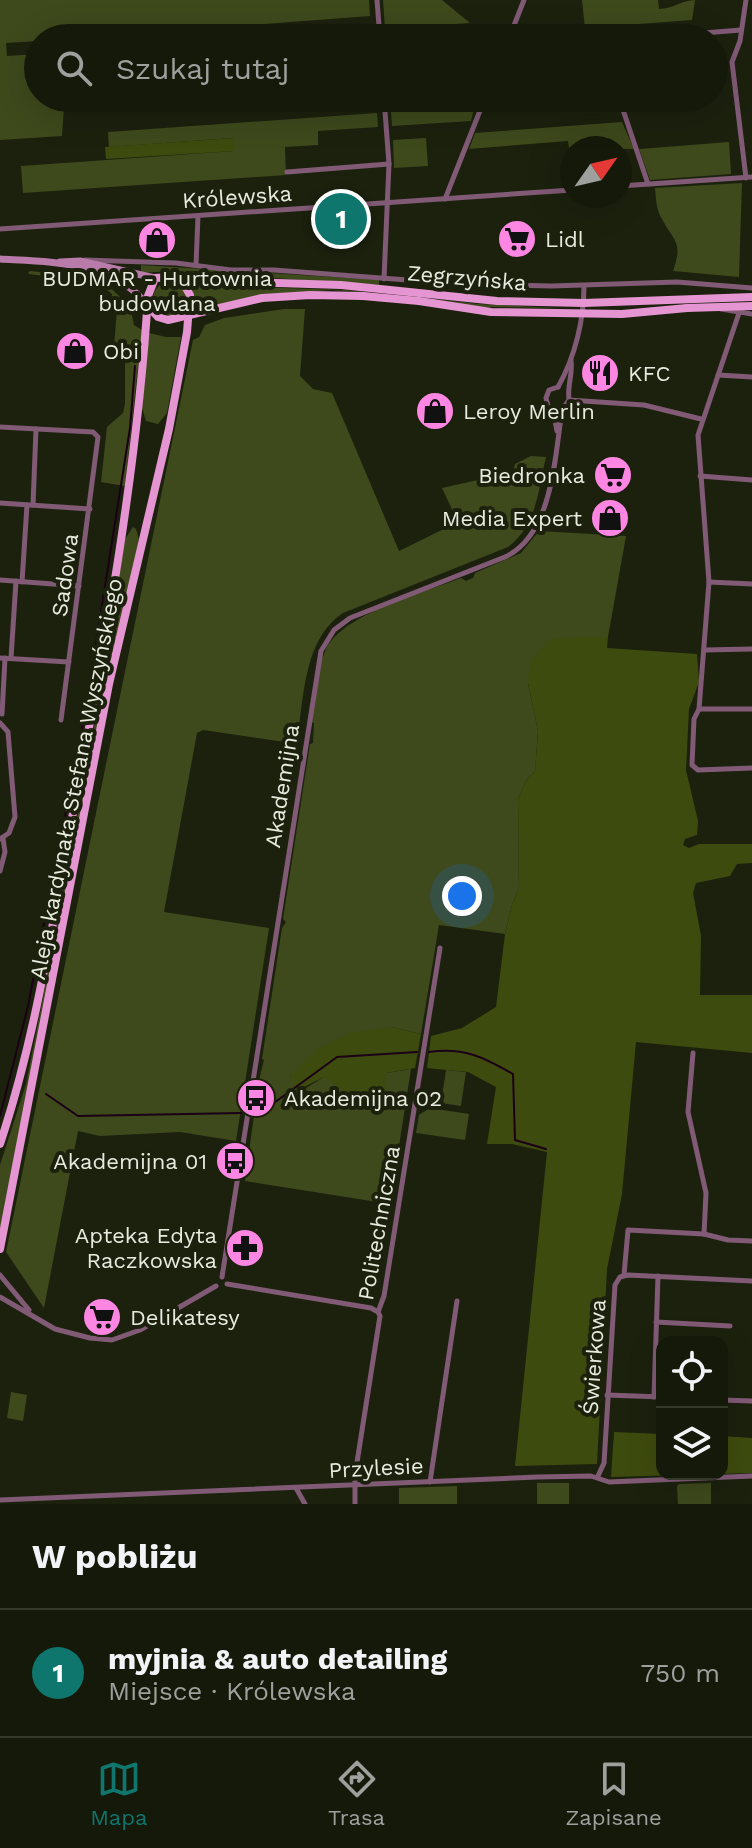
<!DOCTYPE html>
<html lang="pl">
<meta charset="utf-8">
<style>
:root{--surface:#15190a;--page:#222618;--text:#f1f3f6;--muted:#9da09c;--line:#34382b;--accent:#0f766e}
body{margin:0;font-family:"Work Sans",sans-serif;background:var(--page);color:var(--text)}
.controls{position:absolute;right:24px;bottom:24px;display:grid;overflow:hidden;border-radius:16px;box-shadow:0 8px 32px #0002}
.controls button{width:72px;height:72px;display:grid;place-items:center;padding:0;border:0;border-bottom:2px solid var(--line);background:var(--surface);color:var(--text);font:40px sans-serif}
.compass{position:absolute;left:560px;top:136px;width:72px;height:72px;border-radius:50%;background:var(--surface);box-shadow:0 8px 32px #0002;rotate:56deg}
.you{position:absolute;left:462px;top:896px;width:28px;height:28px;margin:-20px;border:6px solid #fff;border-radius:50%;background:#1a73e8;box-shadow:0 0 0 12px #1a73e833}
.badge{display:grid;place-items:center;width:52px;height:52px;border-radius:50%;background:var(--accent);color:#fff;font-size:26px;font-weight:700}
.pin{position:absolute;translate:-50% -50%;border:4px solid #fff;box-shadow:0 2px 8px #0006}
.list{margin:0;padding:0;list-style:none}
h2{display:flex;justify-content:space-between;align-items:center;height:104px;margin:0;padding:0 32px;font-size:34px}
h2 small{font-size:26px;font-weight:400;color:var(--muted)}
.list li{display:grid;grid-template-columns:52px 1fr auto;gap:24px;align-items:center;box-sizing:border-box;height:128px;padding:0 32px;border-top:2px solid var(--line)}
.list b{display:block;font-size:30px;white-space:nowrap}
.list p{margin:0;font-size:26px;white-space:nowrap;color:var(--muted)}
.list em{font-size:26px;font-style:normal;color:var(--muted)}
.icon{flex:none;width:44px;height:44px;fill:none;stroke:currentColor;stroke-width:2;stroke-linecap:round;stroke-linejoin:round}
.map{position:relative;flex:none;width:752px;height:1504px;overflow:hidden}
.search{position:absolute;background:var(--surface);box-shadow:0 8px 32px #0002;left:24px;right:24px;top:24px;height:88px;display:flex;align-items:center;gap:20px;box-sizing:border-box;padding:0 28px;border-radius:44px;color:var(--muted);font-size:30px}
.sheet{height:232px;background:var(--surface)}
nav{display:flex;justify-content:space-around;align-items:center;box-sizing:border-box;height:112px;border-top:2px solid var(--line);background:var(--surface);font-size:22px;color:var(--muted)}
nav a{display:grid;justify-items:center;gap:4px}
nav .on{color:var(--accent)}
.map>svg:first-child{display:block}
.green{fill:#3e491c}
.forest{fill:#3e4b0e}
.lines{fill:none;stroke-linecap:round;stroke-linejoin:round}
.stream{stroke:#1b0016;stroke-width:2}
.street{stroke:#815a76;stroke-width:5}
.secondary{stroke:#b97ba9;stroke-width:7}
.primary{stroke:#e595d1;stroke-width:8}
.labels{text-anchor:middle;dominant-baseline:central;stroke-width:8;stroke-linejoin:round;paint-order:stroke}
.street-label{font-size:22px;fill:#e7ebde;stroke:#1c210e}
.poi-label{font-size:22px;fill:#e7ebde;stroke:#1c210e;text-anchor:start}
</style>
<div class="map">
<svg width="752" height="1504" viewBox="0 0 752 1504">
<rect width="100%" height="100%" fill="#1c210e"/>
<!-- green -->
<g class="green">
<polygon points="0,0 369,0 370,16 75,38 38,38 38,41 6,43 7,56 38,54 38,98 51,98 52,109 64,107 62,136 0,140"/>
<polygon points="383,0 442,0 470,23 385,29"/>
<path d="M582,0h76l1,9c14,0 23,-9 36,-9l-3,20 -107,8z"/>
<polygon points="331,98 376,98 376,106 332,111"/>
<polygon points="475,105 471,121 392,126 391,112"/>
<polygon points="377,113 378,127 318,131 318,145 285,147 286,175 23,193 21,166 234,151 233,138 109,147 108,132"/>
<polygon points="622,122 634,149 572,148 572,154 570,154 568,141 469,149 475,133"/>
<polygon points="426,138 428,166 394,168 393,140"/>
<polygon points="729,142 731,174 650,180 639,149"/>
<path d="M742,183l-3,94 -66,-6c10,-29 2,-28 -11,-52 -6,-9 -6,-21 -7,-31z"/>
<polygon points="141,265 379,280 379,285 170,271 141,273"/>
<polygon points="31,271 102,280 130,306 134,325 142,330 125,486 101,482 107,427 123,413 125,404 125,348 114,347 117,309 111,308 112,294 98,282 52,279 52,277 29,274 28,272"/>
<circle cx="170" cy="299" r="17"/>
<polygon points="189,285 345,290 479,304 560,308 484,307 386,294 332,290 261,295 192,310 193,295"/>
<path d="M284,309h21l-5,67 13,13 19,4 67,158 59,-29 -16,-34 71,-16 2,-8 16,-8 15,1c-8,34 -9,68 -38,90l-165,66c-41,27 -39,89 -47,135l-4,-5 -89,-13 -6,3 -33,179 105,16 -33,213 -56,-9 -80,4 -22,-5 -34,177 -38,-56 187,-912 6,-3 6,-12 19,-7z"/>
<polygon points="149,333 166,337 181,337 167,413 158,424 146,421 142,408"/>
<polygon points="133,527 136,529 139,540 0,1230 0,1165 26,1084 41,1008 102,686 125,539"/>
<path d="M539,531l87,5 -18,101h-30l-50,46 10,48 -3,41 -8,7 -9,20 1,90 -7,16 -7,29 -66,-9 -18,109 -30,-7 -101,49 11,15 23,-14 62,-4 25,-4 -21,135 -145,-23 11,-80 3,-5 -2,-8 7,-28 -2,-1 20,-131 4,-6 -3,-3 27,-175 3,-1 1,-20 -2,-1c3,-23 4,-51 14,-73 17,-35 99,-57 135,-71l5,3 7,-3 2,-5 46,-20z"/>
<polygon points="446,1070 466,1072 461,1106 441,1103"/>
<polygon points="430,1108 469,1114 465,1140 416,1133 419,1115"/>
<polygon points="11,1392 27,1395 23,1421 7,1418"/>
<rect x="537" y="1483" width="32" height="21"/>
<polygon points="711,1483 711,1504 678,1504 677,1486 679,1484"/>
<polygon points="457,1486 457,1504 399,1504 399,1488"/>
</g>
<!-- forest -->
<g class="forest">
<polygon points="51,98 195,98 52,109"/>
<polygon points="234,138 235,151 106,159 105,147"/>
<polygon points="578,637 608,637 607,648 697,654 699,682 689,709 686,770 698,821 697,835 685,839 683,845 689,848 699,844 752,844 752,863 737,864 730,876 696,883 693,893 701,936 700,995 752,995 752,1053 636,1042 622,1194 607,1269 597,1464 515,1466 547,1152 512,1144 487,1144 496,1087 468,1072 427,1068 431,1036 462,1028 496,1007 505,934 512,905 519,889 518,799 527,779 535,772 538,731 528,683 531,660 551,639"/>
<polygon points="391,1027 421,1034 415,1068 386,1073 383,1098 356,1101 324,1077 298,1090 290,1076 317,1049 350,1033"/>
<polygon points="614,1432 662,1434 662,1474 722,1474 722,1436 752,1438 752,1473 611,1477"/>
</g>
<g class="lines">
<!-- stream -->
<g class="stream">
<path d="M429,1052c35,-5 54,5 84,22l2,66 31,9"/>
<polyline points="46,1094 78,1116 241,1113"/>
<polyline points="267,1108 337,1057 417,1052"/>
<polyline points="255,1112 259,1111"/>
<polyline points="0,1116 28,1006 85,713 130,428 135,366"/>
</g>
<!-- street -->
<g class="street">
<polyline points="377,0 380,38"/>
<polyline points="746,0 740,41 732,62 746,178"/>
<polyline points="514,26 554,38"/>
<polyline points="509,38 524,0"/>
<polyline points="641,38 741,30"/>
<polyline points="384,98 389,164 384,279"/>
<polyline points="619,98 648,184"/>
<polyline points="287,172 389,164"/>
<polyline points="620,186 752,177"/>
<polyline points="445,199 485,98"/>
<polyline points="0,229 572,190"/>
<polyline points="85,260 176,263 231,270 274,270 461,284 551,286 677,282 752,288"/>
<polyline points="196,265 198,216"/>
<polyline points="721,309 752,314"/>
<polyline points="739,313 698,435 709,582 699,709 694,719 692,765 698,770 752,768"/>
<polyline points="718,375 752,377"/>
<path d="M558,387c17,-30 26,-67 26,-101"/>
<polyline points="569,400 644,405 701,419"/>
<path d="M562,410l7,-10c-2,-15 4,-25 2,-40"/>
<polyline points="0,427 93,432 98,437 61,720"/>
<polyline points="557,431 553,410 548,406 546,398 549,390 558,387"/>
<polyline points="700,476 752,480"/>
<polyline points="0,503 90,509"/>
<polyline points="33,505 36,429"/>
<polyline points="0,580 79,586"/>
<polyline points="22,582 27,505"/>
<polyline points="709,582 752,584"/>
<polyline points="704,650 752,649"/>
<polyline points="0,658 69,662"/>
<polyline points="11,658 16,581"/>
<polyline points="699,709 752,709"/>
<polyline points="2,714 5,658"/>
<polyline points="0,723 8,732 15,817 9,833 0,839"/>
<polyline points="0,871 5,852 3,838"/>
<polyline points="693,1053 688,1112 706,1193 704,1234"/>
<polyline points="0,1275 29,1310"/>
<polyline points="624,1275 628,1230 704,1234 728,1240 752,1241"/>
<path d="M222,1277l99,-626 13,-21 16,-12 155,-61c48,-22 50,-102 57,-147"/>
<polyline points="227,1284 371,1308 378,1312"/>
<polyline points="0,1297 55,1329 90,1338 112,1340 140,1330 216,1286"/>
<polyline points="656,1322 730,1326"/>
<polyline points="607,1395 662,1397"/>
<polyline points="654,1397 658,1276"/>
<polyline points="722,1400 752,1401"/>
<polyline points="598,1476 604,1463 615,1285 620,1277 628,1275 752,1281"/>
<polyline points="430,1482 457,1301"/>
<polyline points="296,1488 305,1504"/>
<polyline points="0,1500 537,1477 591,1476 609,1482 752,1476"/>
<polyline points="355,1504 355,1475 380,1316 378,1312 384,1296 440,948"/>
</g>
<!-- secondary -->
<g class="secondary">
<path d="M0,259c52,3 114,2 148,47"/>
<polyline points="60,262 80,261 155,278"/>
</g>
<!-- primary -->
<g class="primary">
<polyline points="148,306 158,317 168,320 262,298 310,295 363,296 419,301 491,312 622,314 687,308 752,306"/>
<path d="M0,1144c35,-105 52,-217 72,-326 33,-172 65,-346 76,-522l7,-18 18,-1 43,4 125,4 156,16 87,2 168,-6"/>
<polyline points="0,1249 109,684 169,429 187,332 190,295 180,278"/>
</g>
</g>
<!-- icons -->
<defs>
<symbol id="supermarket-disc" viewBox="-11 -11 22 22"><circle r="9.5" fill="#fd86e2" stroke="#1c210e"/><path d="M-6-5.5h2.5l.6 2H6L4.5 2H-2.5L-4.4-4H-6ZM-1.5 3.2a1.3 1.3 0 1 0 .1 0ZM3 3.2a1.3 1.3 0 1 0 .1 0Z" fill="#111"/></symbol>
<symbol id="shop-disc" viewBox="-11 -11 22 22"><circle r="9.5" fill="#fd86e2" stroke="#1c210e"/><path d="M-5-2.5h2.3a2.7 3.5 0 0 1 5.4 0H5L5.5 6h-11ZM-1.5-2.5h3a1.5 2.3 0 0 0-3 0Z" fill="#111"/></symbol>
<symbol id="restaurant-disc" viewBox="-11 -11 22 22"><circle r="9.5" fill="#fd86e2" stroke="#1c210e"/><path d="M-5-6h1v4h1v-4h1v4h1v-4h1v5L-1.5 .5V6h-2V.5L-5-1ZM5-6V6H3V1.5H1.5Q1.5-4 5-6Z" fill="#111"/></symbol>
<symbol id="bus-disc" viewBox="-11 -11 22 22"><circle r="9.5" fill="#fd86e2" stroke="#1c210e"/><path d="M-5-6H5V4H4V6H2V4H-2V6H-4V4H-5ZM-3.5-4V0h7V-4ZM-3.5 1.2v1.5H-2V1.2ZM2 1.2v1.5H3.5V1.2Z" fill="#111"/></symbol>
<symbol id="pharmacy-disc" viewBox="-11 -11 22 22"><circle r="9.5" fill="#fd86e2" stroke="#1c210e"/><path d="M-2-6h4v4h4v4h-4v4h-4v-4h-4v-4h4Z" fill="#111"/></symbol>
</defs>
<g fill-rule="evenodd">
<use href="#supermarket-disc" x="495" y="217" width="44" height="44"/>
<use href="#shop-disc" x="135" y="218" width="44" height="44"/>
<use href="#shop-disc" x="53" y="329" width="44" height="44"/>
<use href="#restaurant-disc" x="578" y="351" width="44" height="44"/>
<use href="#shop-disc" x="413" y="389" width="44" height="44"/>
<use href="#supermarket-disc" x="591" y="453" width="44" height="44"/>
<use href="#shop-disc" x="588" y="496" width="44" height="44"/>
<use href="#bus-disc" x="234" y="1076" width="44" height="44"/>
<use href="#bus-disc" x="213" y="1139" width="44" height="44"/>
<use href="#pharmacy-disc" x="223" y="1226" width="44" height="44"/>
<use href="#supermarket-disc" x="80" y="1295" width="44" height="44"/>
</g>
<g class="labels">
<!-- street labels -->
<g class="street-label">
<text transform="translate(237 197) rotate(-4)">Królewska</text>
<text transform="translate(467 278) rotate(5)">Zegrzyńska</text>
<text transform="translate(65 575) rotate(-82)">Sadowa</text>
<text transform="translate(76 779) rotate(-79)">Aleja kardynała Stefana Wyszyńskiego</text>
<text transform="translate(282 786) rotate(-81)">Akademijna</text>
<text transform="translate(379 1223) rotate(-80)">Politechniczna</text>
<text transform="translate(594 1357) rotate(-86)">Świerkowa</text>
<text transform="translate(376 1468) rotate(-3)">Przylesie</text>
</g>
<!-- poi labels -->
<g class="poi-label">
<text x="545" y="239">Lidl</text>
<text x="157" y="278" text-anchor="middle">BUDMAR - Hurtownia<tspan x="157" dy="25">budowlana</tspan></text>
<text x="103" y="351">Obi</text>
<text x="628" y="373">KFC</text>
<text x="463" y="411">Leroy Merlin</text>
<text x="585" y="475" text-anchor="end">Biedronka</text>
<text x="582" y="518" text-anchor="end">Media Expert</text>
<text x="284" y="1098">Akademijna 02</text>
<text x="207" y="1161" text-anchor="end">Akademijna 01</text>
<text x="217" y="1235" text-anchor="end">Apteka Edyta<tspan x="217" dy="25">Raczkowska</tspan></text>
<text x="130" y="1317">Delikatesy</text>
</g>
</g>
</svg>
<div class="controls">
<button><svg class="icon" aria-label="locate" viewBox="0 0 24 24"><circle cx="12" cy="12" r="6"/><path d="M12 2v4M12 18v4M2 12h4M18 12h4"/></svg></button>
<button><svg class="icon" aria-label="layers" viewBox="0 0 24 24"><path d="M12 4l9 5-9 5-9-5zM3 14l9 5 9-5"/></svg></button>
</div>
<svg class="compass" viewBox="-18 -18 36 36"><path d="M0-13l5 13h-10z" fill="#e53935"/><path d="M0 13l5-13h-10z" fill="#9da09c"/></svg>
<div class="you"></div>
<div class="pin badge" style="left:341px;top:219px">1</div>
<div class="search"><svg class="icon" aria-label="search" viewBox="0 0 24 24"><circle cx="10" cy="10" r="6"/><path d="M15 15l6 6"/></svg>Szukaj tutaj</div>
</div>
<section class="sheet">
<h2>W pobliżu<small></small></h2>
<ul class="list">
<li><span class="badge">1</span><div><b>myjnia &amp; auto detailing</b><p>Miejsce · Królewska</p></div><em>750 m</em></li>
</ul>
</section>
<nav>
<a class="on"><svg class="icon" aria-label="map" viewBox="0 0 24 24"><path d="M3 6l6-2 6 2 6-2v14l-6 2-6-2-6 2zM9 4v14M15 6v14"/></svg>Mapa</a>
<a><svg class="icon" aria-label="directions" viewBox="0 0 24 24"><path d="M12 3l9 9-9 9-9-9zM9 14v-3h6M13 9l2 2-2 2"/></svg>Trasa</a>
<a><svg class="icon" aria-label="saved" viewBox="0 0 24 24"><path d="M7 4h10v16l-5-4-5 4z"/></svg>Zapisane</a>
</nav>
